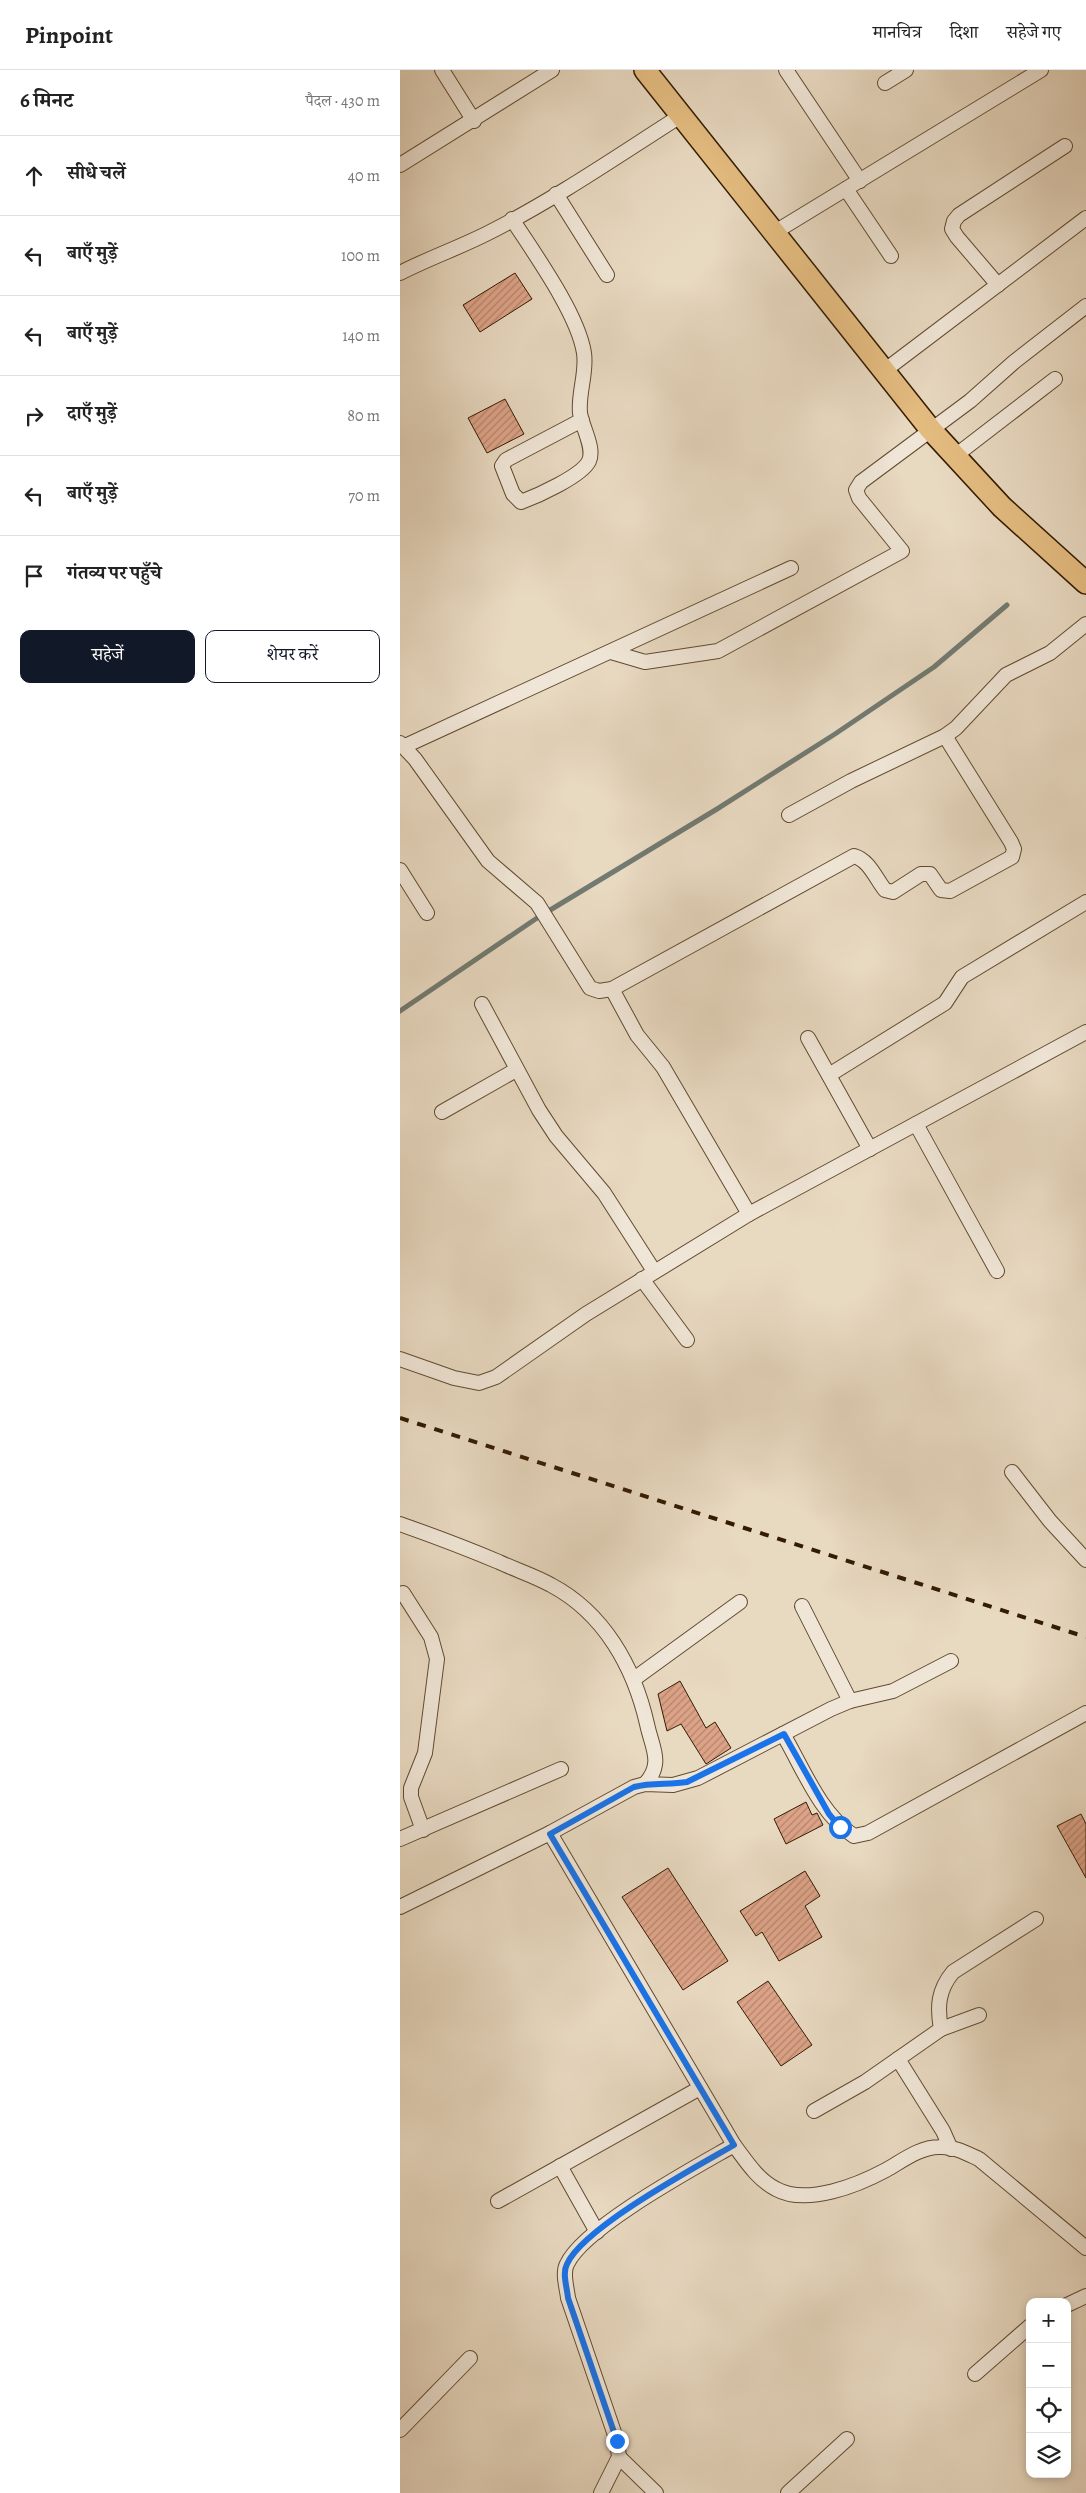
<!DOCTYPE html>
<html lang="hi">
<meta charset="utf-8">
<style>
:root{--surface:#fff;--page:#f2f2f2;--text:#222;--muted:#767676;--line:#e0e0e0;--accent:#111827}
body{margin:0;font-family:Alegreya,"Noto Serif Devanagari",serif;background:var(--page);color:var(--text)}
.controls{position:absolute;right:15px;bottom:15px;display:grid;overflow:hidden;border-radius:10px;box-shadow:0 2px 8px #0003}
.controls button{width:45px;height:45px;display:grid;place-items:center;padding:0;border:0;border-bottom:1px solid var(--line);background:var(--surface);color:var(--text);font:25px sans-serif}
.stop{position:absolute;width:15px;height:15px;margin:-11px;border:4px solid #1a73e8;border-radius:50%;background:#fff}
.stop.end{background:#1a73e8;border-color:#fff;box-shadow:0 1px 5px #0008}
.list{margin:0;padding:0;list-style:none}
h2{display:flex;justify-content:space-between;align-items:center;height:65px;margin:0;padding:0 20px;font-size:21px}
h2 small{font-size:16px;font-weight:400;color:var(--muted)}
.list li{display:grid;grid-template-columns:32px 1fr auto;gap:15px;align-items:center;box-sizing:border-box;height:80px;padding:0 20px;border-top:1px solid var(--line)}
.list b{display:block;font-size:19px;white-space:nowrap}
.list em{font-size:16px;font-style:normal;color:var(--muted)}
.actions{display:flex;gap:10px;padding:15px 20px}
.actions a{flex:1;padding:11px 0;border:1px solid var(--accent);border-radius:10px;text-align:center;font-size:18px;color:var(--accent)}
.actions .main{background:var(--accent);color:#fff}
.icon{flex:none;width:28px;height:28px;fill:none;stroke:currentColor;stroke-width:2;stroke-linecap:round;stroke-linejoin:round}
.map{position:relative;flex:none;width:686px;height:2423px;overflow:hidden}
header{display:flex;align-items:center;gap:30px;box-sizing:border-box;height:70px;padding:0 25px;background:var(--surface);border-bottom:1px solid var(--line)}
header strong{font-size:24px}
nav{display:flex;gap:28px;margin-inline-start:auto;font-size:18px}
main{display:flex}
aside{flex:1;background:var(--surface)}
.map>svg:first-child{display:block}
.lines{fill:none;stroke-linecap:round;stroke-linejoin:round}
.stream{stroke:#727a71;stroke-width:5}
.building{fill:url(#building-hatch);stroke:#341c00}
.minor-casing{stroke:#614b30;stroke-width:16}
.primary-casing{stroke:#341c00;stroke-width:24}
.minor{stroke:#f0e6d7;stroke-width:14}
.primary{stroke:#e4bc80;stroke-width:21}
.rail{stroke:#341c00;stroke-width:4;stroke-dasharray:9 9;stroke-linecap:butt}
.route{stroke:#1a73e8;stroke-width:6}
</style>
<header>
<strong>Pinpoint</strong>
<nav><a>मानचित्र</a><a>दिशा</a><a>सहेजे गए</a></nav>
</header>
<main>
<aside>
<h2>6 मिनट<small>पैदल · 430 m</small></h2>
<ul class="list">
<li><svg class="icon" aria-label="ahead" viewBox="0 0 24 24"><path d="M12 20V5M6 11l6-6 6 6"/></svg><div><b>सीधे चलें</b></div><em>40 m</em></li>
<li><svg class="icon" aria-label="left" viewBox="0 0 24 24"><path d="M17 20v-9H6M10 6l-5 5 5 5"/></svg><div><b>बाएँ मुड़ें</b></div><em>100 m</em></li>
<li><svg class="icon" aria-label="left" viewBox="0 0 24 24"><path d="M17 20v-9H6M10 6l-5 5 5 5"/></svg><div><b>बाएँ मुड़ें</b></div><em>140 m</em></li>
<li><svg class="icon" aria-label="right" viewBox="0 0 24 24"><path d="M7 20v-9h11M14 6l5 5-5 5"/></svg><div><b>दाएँ मुड़ें</b></div><em>80 m</em></li>
<li><svg class="icon" aria-label="left" viewBox="0 0 24 24"><path d="M17 20v-9H6M10 6l-5 5 5 5"/></svg><div><b>बाएँ मुड़ें</b></div><em>70 m</em></li>
<li><svg class="icon" aria-label="arrive" viewBox="0 0 24 24"><path d="M6 21V4h12l-3 4 3 4H6"/></svg><div><b>गंतव्य पर पहुँचे</b></div></li>
</ul>
<div class="actions"><a class="main">सहेजें</a><a>शेयर करें</a></div>
</aside>
<div class="map">
<svg width="686" height="2423" viewBox="0 0 686 2423">
<defs>
<pattern id="building-hatch" width="6" height="6" patternUnits="userSpaceOnUse" patternTransform="scale(1.25)"><rect width="6" height="6" fill="#dda388"/><path d="M-1 1l2-2M0 6l6-6M5 7l2-2" fill="none" stroke="#b4846d"/></pattern>
</defs>
<rect width="100%" height="100%" fill="#e8d9c1"/>
<filter id="stains"><feTurbulence type="fractalNoise" baseFrequency=".004" numOctaves="4"/><feColorMatrix values="0 0 0 0 .2 0 0 0 0 .09 0 0 0 0 .02 0 0 0 .5 -.17"/></filter>
<radialGradient id="worn" r=".72"><stop offset=".6" stop-color="#630" stop-opacity="0"/><stop offset="1" stop-color="#630" stop-opacity=".3"/></radialGradient>
<g class="lines">
<!-- stream -->
<polyline class="stream" points="0,941 137,848 317,739 435,664 534,597 607,535"/>
</g>
<!-- building -->
<g class="building">
<polygon points="115,203 132,229 80,262 63,235"/>
<polygon points="105,329 124,364 87,383 68,348"/>
<polygon points="280,1611 306,1658 315,1652 331,1678 306,1694 281,1654 267,1661 258,1624"/>
<polygon points="406,1732 412,1745 417,1743 423,1755 386,1774 374,1749"/>
<polygon points="681,1744 686,1754 686,1808 657,1756"/>
<polygon points="268,1798 328,1891 283,1920 222,1827"/>
<polygon points="405,1801 420,1826 405,1836 422,1867 379,1891 362,1862 356,1866 340,1841"/>
<polygon points="368,1911 412,1975 381,1996 337,1932"/>
</g>
<g class="lines">
<defs>
<g id="minor">
<polyline points="42,0 74,51"/>
<polyline points="386,0 460,111"/>
<polyline points="485,13 506,0"/>
<polyline points="0,95 152,0"/>
<polyline points="446,119 491,186"/>
<polyline points="156,124 207,205"/>
<path d="M112,149c22,34 66,95 72,134 3,20 -6,40 -4,60 2,14 15,35 9,48 -7,15 -52,35 -68,41l-8,-8 -11,-28 4,-6 76,-40"/>
<polyline points="375,162 641,0"/>
<path d="M0,203c29,-15 61,-26 90,-41 67,-34 129,-77 192,-117"/>
<polyline points="598,215 557,167 552,159 554,151 559,145 665,76"/>
<polyline points="484,301 686,148"/>
<polyline points="555,386 655,309"/>
<polyline points="211,582 245,592 318,581 502,481 459,428 456,420 461,412 570,331 614,292 686,236"/>
<path d="M0,673l15,16 73,102 49,42 53,85 9,3 13,-2 242,-133c15,4 22,23 31,34l8,2 28,-18h9l11,16 9,1 62,-34 2,-8 -3,-7 -66,-106"/>
<polyline points="5,676 391,498"/>
<polyline points="389,745 451,711 545,666 556,658 606,605 650,583 686,554"/>
<polyline points="0,800 27,843"/>
<polyline points="212,919 237,965 263,997 349,1144"/>
<polyline points="82,934 139,1040 156,1066 204,1123 254,1201"/>
<polyline points="408,968 470,1079"/>
<polyline points="429,1005 545,933 562,907 686,832"/>
<polyline points="42,1042 116,1000"/>
<polyline points="516,1054 597,1201"/>
<polyline points="242,1209 287,1270"/>
<polyline points="0,1289 54,1308 79,1313 96,1307 186,1244 349,1144 686,962"/>
<polyline points="612,1402 650,1451 686,1490"/>
<path d="M0,1454c34,12 66,24 99,38 17,8 36,14 52,23 53,28 83,82 96,139 5,24 17,39 -2,60"/>
<polyline points="3,1523 31,1567 37,1589 25,1683 11,1718 11,1727 23,1760"/>
<polyline points="402,1536 450,1631"/>
<polyline points="234,1609 340,1532"/>
<path d="M383,1664c20,34 37,80 71,102l14,-3 218,-120"/>
<polyline points="150,1763 334,2075"/>
<polyline points="0,1769 161,1699"/>
<polyline points="0,1837 150,1763 234,1717 245,1714 273,1715 298,1708 431,1639 450,1631 493,1621 551,1591"/>
<path d="M541,1959c-4,-22 -3,-39 12,-57l83,-53"/>
<polyline points="498,1989 543,2061 551,2079"/>
<polyline points="414,2041 465,2012 541,1959 579,1945"/>
<polyline points="160,2096 197,2162"/>
<polyline points="98,2131 300,2018"/>
<polyline points="667,2235 686,2226"/>
<polyline points="575,2304 630,2256"/>
<polyline points="0,2360 70,2288"/>
<polyline points="219,2387 256,2423"/>
<path d="M201,2423l18,-36 -2,-16 -49,-143c-1,-10 -6,-25 -1,-34 17,-37 129,-97 167,-119 12,16 24,35 42,44 31,17 82,-4 110,-19 16,-9 34,-23 53,-23 14,-1 27,6 40,12l107,89"/>
<polyline points="388,2423 447,2369"/>
</g>
<polyline id="primary" points="245,0 531,360 602,437 686,513"/>
</defs>
<!-- minor casing -->
<use href="#minor" class="minor-casing"/>
<!-- primary casing -->
<use href="#primary" class="primary-casing"/>
<!-- minor -->
<use href="#minor" class="minor"/>
<!-- primary -->
<use href="#primary" class="primary"/>
<!-- rail -->
<polyline class="rail" points="0,1348 686,1567"/>
</g>
<g class="lines">
<!-- route -->
<path class="route" d="M217,2371l-49,-143c-1,-11 -6,-25 -1,-34 17,-37 129,-97 167,-119l-184,-311 84,-47c17,-5 35,-2 53,-5l97,-48 45,80 11,13"/>
</g>
<rect width="100%" height="100%" filter="url(#stains)"/>
<rect width="100%" height="100%" fill="url(#worn)"/>
</svg>
<div class="controls">
<button>+</button>
<button>−</button>
<button><svg class="icon" aria-label="locate" viewBox="0 0 24 24"><circle cx="12" cy="12" r="6"/><path d="M12 2v4M12 18v4M2 12h4M18 12h4"/></svg></button>
<button><svg class="icon" aria-label="layers" viewBox="0 0 24 24"><path d="M12 4l9 5-9 5-9-5zM3 14l9 5 9-5"/></svg></button>
</div>
<div class="stop" style="left:440px;top:1757px"></div>
<div class="stop end" style="left:217px;top:2371px"></div>
</div>
</main>
